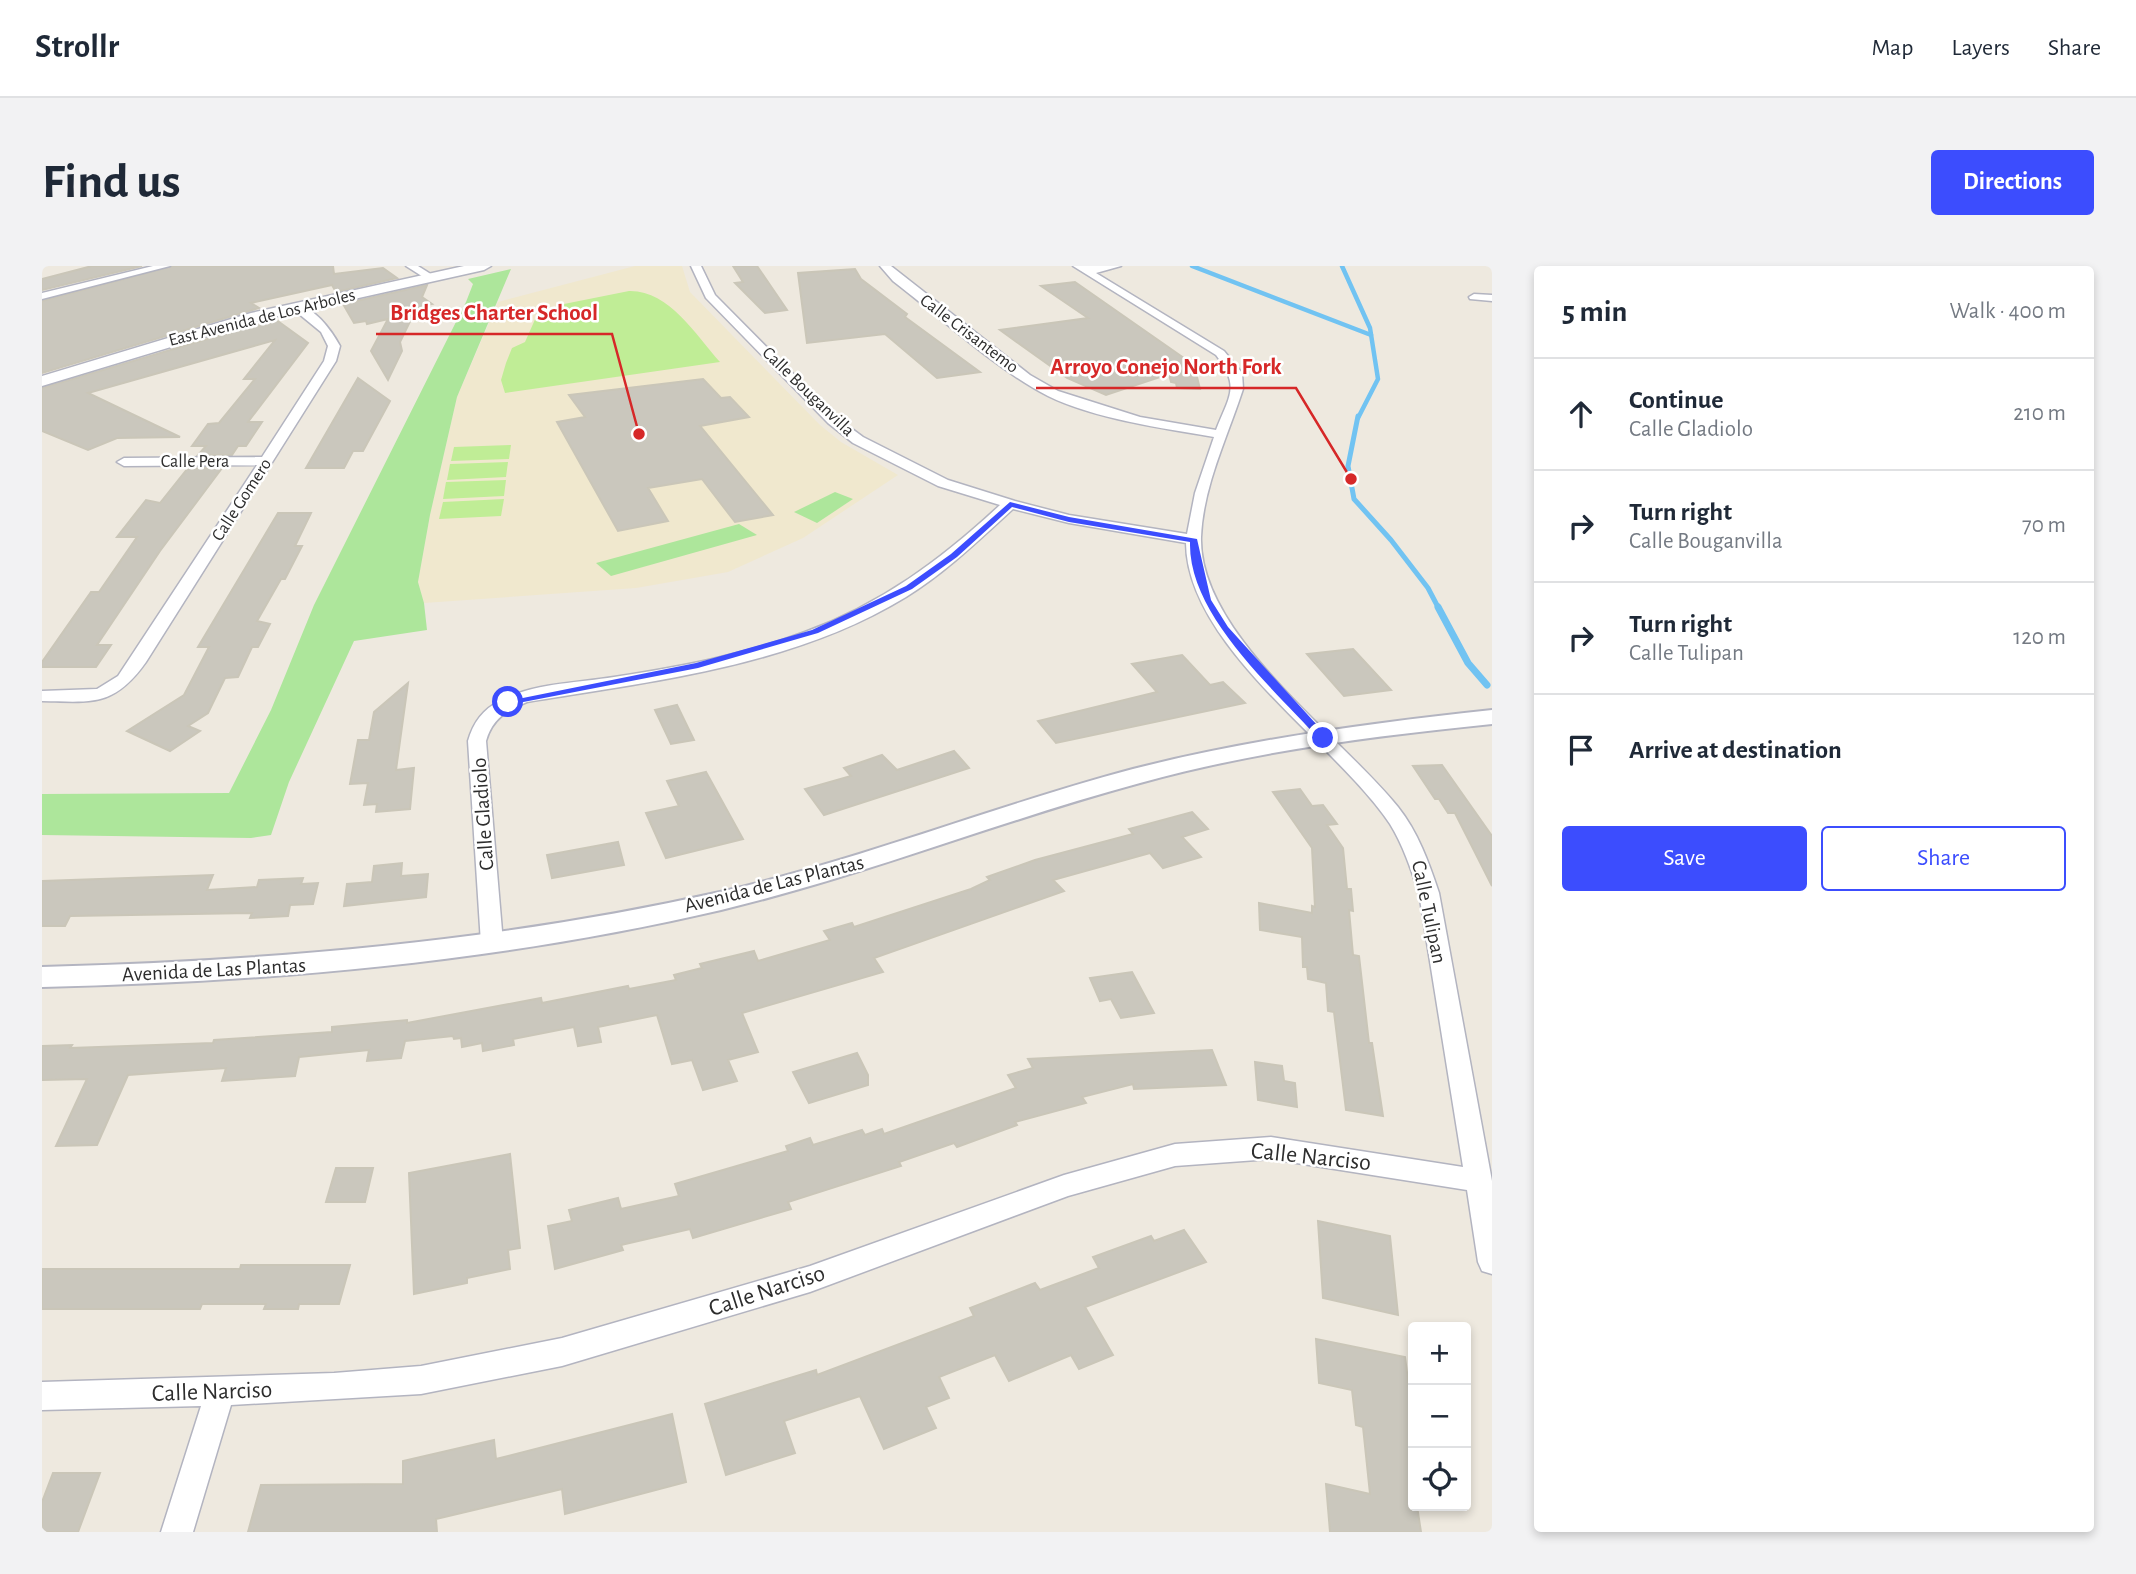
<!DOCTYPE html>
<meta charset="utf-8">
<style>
:root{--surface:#fff;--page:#f2f2f3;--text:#1f2937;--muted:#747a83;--line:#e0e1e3;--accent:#3c4dfe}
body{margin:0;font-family:"Alegreya Sans",sans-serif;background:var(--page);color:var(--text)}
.controls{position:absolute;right:21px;bottom:21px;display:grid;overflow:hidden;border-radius:7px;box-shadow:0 4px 10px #0003}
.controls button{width:63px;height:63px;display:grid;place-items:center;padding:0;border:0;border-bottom:2px solid var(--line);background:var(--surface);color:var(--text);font:35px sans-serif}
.stop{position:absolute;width:21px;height:21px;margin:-16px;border:5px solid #3c4dfe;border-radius:50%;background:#fff}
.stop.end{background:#3c4dfe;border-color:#fff;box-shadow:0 2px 7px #0008}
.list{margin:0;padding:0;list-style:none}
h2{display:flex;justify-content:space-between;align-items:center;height:91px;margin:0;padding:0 28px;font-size:30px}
h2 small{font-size:23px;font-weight:400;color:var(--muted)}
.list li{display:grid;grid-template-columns:46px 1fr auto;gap:21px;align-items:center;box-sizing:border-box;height:112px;padding:0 28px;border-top:2px solid var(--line)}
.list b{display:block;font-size:26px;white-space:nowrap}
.list p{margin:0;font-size:23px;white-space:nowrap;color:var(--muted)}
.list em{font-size:23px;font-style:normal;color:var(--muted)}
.actions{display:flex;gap:14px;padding:21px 28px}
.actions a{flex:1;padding:16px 0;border:2px solid var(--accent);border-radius:7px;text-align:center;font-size:24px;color:var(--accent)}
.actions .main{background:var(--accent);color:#fff}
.icon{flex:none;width:38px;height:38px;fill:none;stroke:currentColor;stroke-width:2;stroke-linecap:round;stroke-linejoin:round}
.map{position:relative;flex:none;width:1450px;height:1266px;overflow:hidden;border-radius:7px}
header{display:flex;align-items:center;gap:42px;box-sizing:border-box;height:98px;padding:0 35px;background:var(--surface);border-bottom:2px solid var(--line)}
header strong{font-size:33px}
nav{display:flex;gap:38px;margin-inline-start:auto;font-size:24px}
.intro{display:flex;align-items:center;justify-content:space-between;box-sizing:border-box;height:168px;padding:0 42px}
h1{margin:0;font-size:49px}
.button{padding:18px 32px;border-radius:7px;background:var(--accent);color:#fff;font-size:24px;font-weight:700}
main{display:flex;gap:42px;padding:0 42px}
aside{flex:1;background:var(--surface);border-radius:7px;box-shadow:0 4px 10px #0003}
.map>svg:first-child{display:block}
.education{fill:#f0e8ce}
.green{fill:#ade69b}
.pitch{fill:#c0ed96}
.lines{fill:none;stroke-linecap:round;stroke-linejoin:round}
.stream-far2{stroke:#71c3f2;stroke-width:4.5}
.stream-far1{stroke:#71c3f2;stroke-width:5}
.stream{stroke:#71c3f2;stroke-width:7}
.building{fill:#cac7bd;stroke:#cac6b8;stroke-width:2}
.minor-casing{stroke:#b3b4c0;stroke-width:3}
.tertiary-casing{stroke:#b3b4c0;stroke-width:4}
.secondary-casing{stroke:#b3b4c0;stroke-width:3}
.minor{fill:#fff;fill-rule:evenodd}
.tertiary{fill:#fff;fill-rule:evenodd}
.secondary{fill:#fff;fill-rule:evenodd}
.route{fill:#3c4dfe}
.labels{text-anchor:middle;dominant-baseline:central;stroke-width:5;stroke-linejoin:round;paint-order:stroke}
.far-street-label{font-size:18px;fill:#2d2d2d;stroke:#fff}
.street-label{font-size:21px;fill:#2d2d2d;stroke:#fff}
.near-street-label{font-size:24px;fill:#2d2d2d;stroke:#fff}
.leader{fill:none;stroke:#d62828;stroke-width:2.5}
.callout-dot{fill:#d62828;stroke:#fff;stroke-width:2.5}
.callout-label{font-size:23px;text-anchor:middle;font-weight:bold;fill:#d62828;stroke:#fff;stroke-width:5;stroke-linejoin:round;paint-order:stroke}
</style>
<header>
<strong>Strollr</strong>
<nav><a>Map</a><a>Layers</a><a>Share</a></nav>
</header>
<div class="intro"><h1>Find us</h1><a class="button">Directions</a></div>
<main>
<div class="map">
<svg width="1450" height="1266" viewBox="0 0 1450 1266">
<rect width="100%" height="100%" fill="#eee9df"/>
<!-- education -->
<polygon class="education" points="593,0 640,0 648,26 778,159 799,176 856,209 761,272 686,306 594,322 382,337 376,316 388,249 415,131 456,36"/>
<!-- green -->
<g class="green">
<polygon points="469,3 415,131 388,249 376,316 382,337 385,364 312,375 247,516 229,569 209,572 0,569 0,528 187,527 229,444 272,339 424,36 431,18 426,13"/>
<polygon points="793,226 811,233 775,257 752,246"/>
<polygon points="697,258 715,269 569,310 554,297"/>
</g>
<!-- pitch -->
<g class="pitch">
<path d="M587,25c40,-1 66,43 91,71l-215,31 -4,-13 5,-17 6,-15 13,-6 12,-27 18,-4 9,-7z"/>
<polygon points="469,179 467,193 409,195 412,181"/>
<polygon points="466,196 464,211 405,214 408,198"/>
<polygon points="464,214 462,230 401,233 404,216"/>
<polygon points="462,233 459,250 397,253 401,236"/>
</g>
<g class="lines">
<!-- stream-far2 -->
<g class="stream-far2">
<polyline points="1150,0 1329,69"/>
<polyline points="1300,0 1328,62 1336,113 1316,152"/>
</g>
<!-- stream-far1 -->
<polyline class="stream-far1" points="1316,150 1306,200 1312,233 1349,274 1386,322 1397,343"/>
<!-- stream -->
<polyline class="stream" points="1396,341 1426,397 1445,419"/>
</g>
<!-- building -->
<g class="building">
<polygon points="50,0 100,0 0,24 0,13"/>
<polygon points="131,0 291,0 292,8 341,2 355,12 294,26 290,19 209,37 217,42 0,107 0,35"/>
<polygon points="691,0 715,0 745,44 723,47 693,17 701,16"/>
<polygon points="813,3 819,13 865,48 863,51 938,106 895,112 843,68 765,77 756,7"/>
<polygon points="1033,16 1152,99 1158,123 1135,122 1134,117 1129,116 1127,108 1064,129 1025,112 958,64 1046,52 999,20"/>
<polygon points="385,19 380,31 390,38 375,41 358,76 360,85 346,114 329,85 346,53 325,58 324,55 312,57 301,38"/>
<polygon points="233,53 266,77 206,156 220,156 204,180 196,180 190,189 156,189 164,180 150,180 166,158 177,157 213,113 202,113 233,74 46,127 138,171 75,172 46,184 0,165 0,122"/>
<polygon points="316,112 348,135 321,185 311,185 302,202 264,202"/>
<polygon points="661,113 679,132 688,131 707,151 658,160 731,249 693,256 660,213 606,222 626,255 576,265 515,156 543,151 527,129"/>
<polygon points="146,202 180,202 118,285 55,379 69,379 54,401 0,401 0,396 49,326 57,326 95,271 75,271 104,234 118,237"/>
<polygon points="236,247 269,247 253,280 260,280 243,313 239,313 215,355 228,358 216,381 210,381 196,411 183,412 166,447 146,460 158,465 128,485 85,465 142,429 167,381 156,381"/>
<polygon points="1311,383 1349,424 1302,430 1265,388"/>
<polygon points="1140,389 1168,419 1181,416 1203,437 1014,477 996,455 1115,426 1090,398"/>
<polygon points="366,417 354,504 372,502 368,543 334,546 335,538 322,539 326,517 308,518 316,474 327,474 332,446"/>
<polygon points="635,439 652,474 629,478 613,444"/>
<polygon points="912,485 927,502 782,549 763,523 809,510 802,502 840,489 855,504"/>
<polygon points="1400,499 1450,570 1450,620 1413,547 1406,547 1397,533 1393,533 1371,500"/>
<polygon points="664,506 701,573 624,592 604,547 637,540 625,515"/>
<polygon points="1258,523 1270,540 1281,539 1295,558 1285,559 1301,582 1305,623 1309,623 1311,645 1307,644 1311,689 1317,690 1327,777 1330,777 1341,850 1304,844 1292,746 1286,745 1284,717 1266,713 1265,701 1261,701 1260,671 1218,664 1217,637 1270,647 1270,640 1273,641 1270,582 1231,526"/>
<polygon points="1150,546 1166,563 1140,571 1159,591 1121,602 1108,587 1011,614 1022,625 832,692 841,706 700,747 716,786 686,794 695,815 661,824 650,794 630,798 615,749 556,761 559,776 536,780 532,761 471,773 472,779 441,785 440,777 420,781 419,772 412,773 411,770 363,775 359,792 325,795 327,784 257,791 253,810 180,815 184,802 86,809 55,879 14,880 45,813 0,814 0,780 30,779 28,782 171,777 172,774 290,766 290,761 365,754 365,757 499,732 500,737 586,720 587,723 634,714 632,709 660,702 658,698 712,685 716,695 788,674 782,665 810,657 812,661 929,623 948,614 945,611 993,594 1091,568 1087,563"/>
<polygon points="576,576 582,599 510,612 505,589"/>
<polygon points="360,597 359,610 386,608 384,631 302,640 305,618 330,616 332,600"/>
<polygon points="171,609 165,624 215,621 217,614 261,612 259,618 276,617 271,638 248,639 246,650 208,652 210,647 28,650 23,660 0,660 0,615"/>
<polygon points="1090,706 1112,747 1079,752 1069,733 1058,735 1048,712"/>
<polygon points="1170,784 1184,819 1092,823 1091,818 1040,831 1044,837 973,856 975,859 915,881 912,877 857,896 859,900 746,936 749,943 651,972 648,963 579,979 581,984 513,1003 506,960 530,955 527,944 576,932 579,943 637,930 633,918 746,885 744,880 768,872 771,879 820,864 823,869 840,863 842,868 974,822 966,809 991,802 986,793"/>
<polygon points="815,787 826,809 826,819 767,837 751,806"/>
<polygon points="1213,796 1240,800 1242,815 1253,817 1255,841 1216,834"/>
<polygon points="468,888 478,982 466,984 468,1003 425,1012 425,1017 372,1028 367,907"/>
<polygon points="294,902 331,902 323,936 284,936"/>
<polygon points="1276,955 1348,970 1356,1049 1281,1032"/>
<polygon points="1142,964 1164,996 1043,1041 1071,1089 1037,1103 1029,1089 967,1115 953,1089 897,1111 907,1132 884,1141 894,1162 842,1183 818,1130 742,1155 753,1187 684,1209 663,1138 774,1104 775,1109 932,1050 928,1042 993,1017 998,1024 1057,1002 1051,991 1109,970 1112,975"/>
<polygon points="199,999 308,999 297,1038 257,1038 256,1043 222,1043 224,1038 160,1038 158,1043 0,1043 0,1003 198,1003"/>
<polygon points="1274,1073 1363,1091 1371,1151 1371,1240 1375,1240 1379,1266 1288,1266 1284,1218 1328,1228 1321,1161 1314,1159 1310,1124 1277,1117"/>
<polygon points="630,1148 644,1216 523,1248 520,1223 394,1253 395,1266 206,1266 219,1219 361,1218 361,1195 452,1174 454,1193"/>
<polygon points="11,1207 58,1207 36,1266 0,1266 0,1236"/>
</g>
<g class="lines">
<defs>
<g id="minor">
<polygon points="111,0 128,0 0,33 0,27"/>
<polygon points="364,0 376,0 395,12 386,14"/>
<path d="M649,0h10l14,29 121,122 27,20 85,43 67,21 54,14 118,19 8,-41 19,-56c-52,-9 -119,-18 -166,-41 -50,-25 -109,-80 -155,-115l-13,-15h11l139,109 28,16 82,26 76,13c13,-34 25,-43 0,-75l-143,-89h48l-25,7 128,78 18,22 1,16c-15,47 -40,97 -42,148 -3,97 139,198 197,270 20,25 31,56 41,86l53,288v93l-10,-3 -4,-9 -11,-72 -196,-31 -96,7 -107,30 -258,96 -248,74 -141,28 -190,11 -38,127h-32l40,-126 -159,4v-28l292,-9 87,-7 141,-28 248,-72 254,-91 111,-31 96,-7 192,30 -44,-274c-8,-24 -16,-48 -29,-69 -54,-81 -203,-177 -204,-281l-117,-20 -56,-14c-34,31 -68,64 -107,88 -113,69 -251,84 -379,105 -20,8 -35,17 -41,39l17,202 -3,6h-16l-3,-6 -13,-202c5,-18 15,-32 32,-40 33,-18 77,-18 114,-24 64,-10 130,-22 191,-45 76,-28 136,-72 195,-127l-62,-19 -85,-43 -25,-20 -122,-125z"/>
<polygon points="1432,28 1450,29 1450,35 1428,33 1427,31"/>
<path d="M251,39c19,-2 39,26 47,41l-4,15 -190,301c-32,45 -53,40 -104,39v-10l55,-2 21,-13 139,-211 -133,1 -7,-4 7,-4 138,-1 62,-96 4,-15 -7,-14 -28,-23z"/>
</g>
<path id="tertiary" d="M1450,444v14c-118,12 -237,27 -352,59 -141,38 -277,93 -419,127 -223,52 -451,72 -679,77v-20c228,-6 455,-25 678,-75 140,-32 274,-86 413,-123 118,-30 238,-46 359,-59z"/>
<polygon id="secondary" points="422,0 449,0 442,4 218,54 0,120 0,110 209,47"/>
</defs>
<!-- minor casing -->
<use href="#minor" class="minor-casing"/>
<!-- tertiary casing -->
<use href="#tertiary" class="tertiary-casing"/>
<!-- secondary casing -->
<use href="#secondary" class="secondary-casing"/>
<!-- minor -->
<use href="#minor" class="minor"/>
<!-- tertiary -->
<use href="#tertiary" class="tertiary"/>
<!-- secondary -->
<use href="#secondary" class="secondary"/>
</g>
<!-- route -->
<path class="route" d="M968,236l59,15 128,22 14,61 17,27 99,109v4h-7c-46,-51 -132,-125 -130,-198l-121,-20 -57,-15 -55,50 -45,32 -94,44 -120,35 -190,37 -5,-3 193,-39 116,-33 94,-44 45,-32z"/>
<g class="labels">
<!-- far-street labels -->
<g class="far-street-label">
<text transform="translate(220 52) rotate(-14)">East Avenida de Los Arboles</text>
<text transform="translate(927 68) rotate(37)">Calle Crisantemo</text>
<text transform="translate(766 126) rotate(44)">Calle Bouganvilla</text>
<text x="153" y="196">Calle Pera</text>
<text transform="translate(200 234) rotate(-57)">Calle Gomero</text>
</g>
<!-- street labels -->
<g class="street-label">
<text transform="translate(441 548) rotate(-94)">Calle Gladiolo</text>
<text transform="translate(732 618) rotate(-14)">Avenida de Las Plantas</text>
<text transform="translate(1387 646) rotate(78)">Calle Tulipan</text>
<text transform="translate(172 704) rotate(-3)">Avenida de Las Plantas</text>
</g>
<!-- near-street labels -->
<g class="near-street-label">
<text transform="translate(1269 891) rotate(6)">Calle Narciso</text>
<text transform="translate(725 1025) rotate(-18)">Calle Narciso</text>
<text transform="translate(170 1126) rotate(-2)">Calle Narciso</text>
</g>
</g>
<!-- callouts -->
<path class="leader" d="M597 168L570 68H334M1309 213L1254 122H994"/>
<g class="callout-dot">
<circle cx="597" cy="168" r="7"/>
<circle cx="1309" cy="213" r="7"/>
</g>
<g class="callout-label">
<text x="452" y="54">Bridges Charter School</text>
<text x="1124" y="108">Arroyo Conejo North Fork</text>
</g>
</svg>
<div class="controls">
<button>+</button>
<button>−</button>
<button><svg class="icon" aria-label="locate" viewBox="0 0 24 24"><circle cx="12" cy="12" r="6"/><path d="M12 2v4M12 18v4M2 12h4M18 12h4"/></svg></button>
</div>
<div class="stop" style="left:466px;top:436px"></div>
<div class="stop end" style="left:1281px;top:472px"></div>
</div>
<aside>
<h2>5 min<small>Walk · 400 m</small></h2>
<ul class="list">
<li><svg class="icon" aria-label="ahead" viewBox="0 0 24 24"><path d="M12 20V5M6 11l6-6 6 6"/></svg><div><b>Continue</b><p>Calle Gladiolo</p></div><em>210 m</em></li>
<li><svg class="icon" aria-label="right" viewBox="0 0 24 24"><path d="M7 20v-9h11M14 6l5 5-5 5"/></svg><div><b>Turn right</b><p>Calle Bouganvilla</p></div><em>70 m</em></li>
<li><svg class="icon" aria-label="right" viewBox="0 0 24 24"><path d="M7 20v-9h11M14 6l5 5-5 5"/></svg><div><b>Turn right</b><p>Calle Tulipan</p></div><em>120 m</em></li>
<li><svg class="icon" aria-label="arrive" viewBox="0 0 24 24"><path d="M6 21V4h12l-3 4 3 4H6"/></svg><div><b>Arrive at destination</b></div></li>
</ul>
<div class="actions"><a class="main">Save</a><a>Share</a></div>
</aside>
</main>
